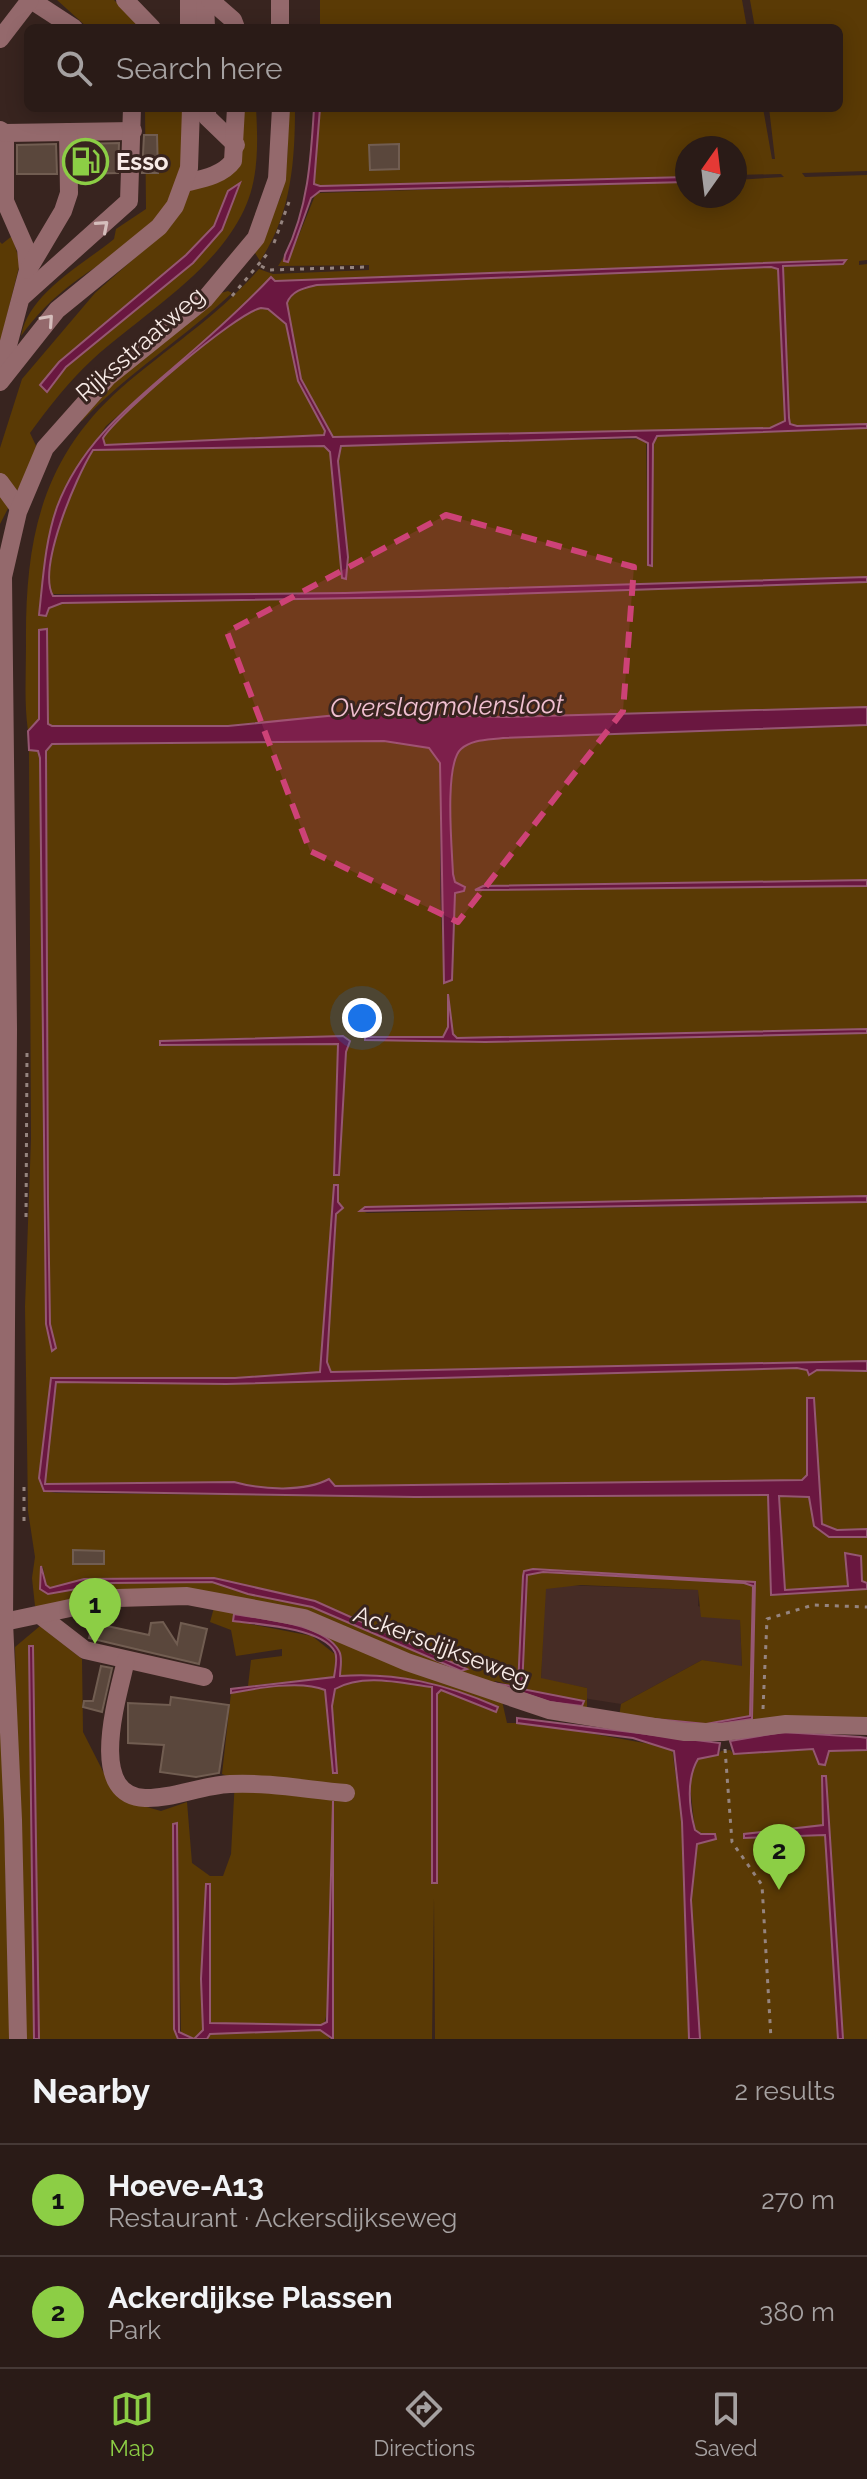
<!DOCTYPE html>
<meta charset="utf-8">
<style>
:root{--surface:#2a1b17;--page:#362824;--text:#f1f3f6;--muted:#a5a1a1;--line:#463936;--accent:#8cce45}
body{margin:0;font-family:Raleway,sans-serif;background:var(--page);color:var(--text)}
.compass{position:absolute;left:675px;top:136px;width:72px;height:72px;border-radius:50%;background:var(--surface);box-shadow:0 4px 20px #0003;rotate:14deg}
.you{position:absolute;left:362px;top:1018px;width:28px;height:28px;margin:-20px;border:6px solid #fff;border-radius:50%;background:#1a73e8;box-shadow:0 0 0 12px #1a73e833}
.badge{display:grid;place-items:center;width:52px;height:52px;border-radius:50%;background:var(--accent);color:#111;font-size:26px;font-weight:700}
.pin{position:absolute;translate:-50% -66px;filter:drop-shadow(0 2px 4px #0008)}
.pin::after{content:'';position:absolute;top:42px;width:28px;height:24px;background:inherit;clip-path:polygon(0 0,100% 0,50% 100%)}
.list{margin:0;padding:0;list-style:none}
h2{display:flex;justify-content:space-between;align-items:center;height:104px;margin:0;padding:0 32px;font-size:34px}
h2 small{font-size:26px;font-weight:400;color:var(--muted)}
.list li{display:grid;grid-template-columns:52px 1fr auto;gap:24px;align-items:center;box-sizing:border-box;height:112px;padding:0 32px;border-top:2px solid var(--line)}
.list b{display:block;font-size:30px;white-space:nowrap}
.list p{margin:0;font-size:26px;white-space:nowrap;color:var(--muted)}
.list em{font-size:26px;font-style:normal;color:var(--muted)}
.icon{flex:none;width:44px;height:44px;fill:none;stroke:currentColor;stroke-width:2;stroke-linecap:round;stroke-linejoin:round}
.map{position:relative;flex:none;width:867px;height:2039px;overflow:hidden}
.search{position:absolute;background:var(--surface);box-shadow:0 4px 20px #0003;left:24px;right:24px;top:24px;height:88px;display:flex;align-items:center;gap:20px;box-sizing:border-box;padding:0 28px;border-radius:12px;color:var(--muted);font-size:30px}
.sheet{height:328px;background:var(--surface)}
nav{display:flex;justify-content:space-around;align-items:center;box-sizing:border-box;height:112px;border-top:2px solid var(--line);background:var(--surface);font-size:22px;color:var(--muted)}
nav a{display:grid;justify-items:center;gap:4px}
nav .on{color:var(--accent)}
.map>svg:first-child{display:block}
.built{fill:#462c25}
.green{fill:#5a3a05;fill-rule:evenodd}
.water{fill:#6a1740;stroke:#955772;stroke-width:2;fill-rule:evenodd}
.building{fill:#5a473c;stroke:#715d51;stroke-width:2}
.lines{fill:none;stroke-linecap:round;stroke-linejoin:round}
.path{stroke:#95847f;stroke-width:3;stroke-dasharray:4 6;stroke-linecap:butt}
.minor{stroke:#94696c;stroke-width:18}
.oneway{stroke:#d5bebc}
.marked{fill:#cd4277;fill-opacity:0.2;stroke:#cd4277;stroke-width:6;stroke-dasharray:16 10;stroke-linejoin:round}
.labels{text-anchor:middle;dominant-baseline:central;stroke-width:6;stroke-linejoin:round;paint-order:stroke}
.poi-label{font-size:24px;font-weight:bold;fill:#f8ebe7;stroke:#38241f;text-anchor:start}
.street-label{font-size:24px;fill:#f8ebe7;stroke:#38241f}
.water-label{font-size:26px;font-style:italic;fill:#f1c0d1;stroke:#38241f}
</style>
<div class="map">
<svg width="867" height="2039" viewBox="0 0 867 2039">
<rect width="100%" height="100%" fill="#38241f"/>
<!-- built -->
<polygon class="built" points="561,1585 699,1590 698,1606 740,1619 742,1667 702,1660 621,1704 589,1699 585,1698 587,1688 541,1679 545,1588"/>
<!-- green -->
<g class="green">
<polygon points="57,0 114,0 143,28 88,28"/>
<polygon points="320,0 742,0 747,28 320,28"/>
<path d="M750,0h117v171l-65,2 3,4 62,-2v85l-8,1v4l8,-1v160l-70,2 -7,-3 -1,-5 -6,-152 60,-2 2,-4 -570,21 -4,-3 -34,35 -131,113 -34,50 -29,103 6,29 13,-5 358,-6 447,-15v125l-361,10 -149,-4 -129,13h-177l-3,-2 -1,-94 -8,1v88l-11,12c-4,-28 -2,-57 -2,-85 -1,-104 14,-186 95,-258 46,-40 97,-72 138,-119l14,5 96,-4v-5l-91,1 7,-11 -1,5 4,2 28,-69 371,-11v14h48v-16l49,-3 -3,-3 -46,1v-27h-48v29l-367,9 -6,-1 6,-77h443l9,51h3l-6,-51h70v-80h-84z"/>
<path d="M145,108h40c1,32 1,62 -13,91 -17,37 -68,60 -99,84 -20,15 -37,32 -52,53 8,-43 61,-71 93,-97l2,-10 30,-20z"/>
<path d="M241,108h15c2,34 3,71 -12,102 -30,63 -100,103 -151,149 -24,22 -44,48 -63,74l8,17 -38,74v-76l22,-69 73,-86 76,-67 20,-37 25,-7zM239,184l-3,12 -43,67 -127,104 -19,24 12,-29 127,-106 28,-30z"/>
<path d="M289,108h6c0,54 -4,107 -35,153l-5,-8 26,-57 6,-35z"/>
<polygon points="12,236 20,263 0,343 0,242 2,244"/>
<path d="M771,267l7,1 7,153 -15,7 -437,9 -32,-58 -14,-76c5,-13 18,-15 30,-18z"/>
<path d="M228,291l4,2c-48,45 -104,80 -150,128l-3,-3 34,-36 108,-89z"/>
<path d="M261,308l7,1 18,15c6,40 19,73 39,107l-1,4 -219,10 -2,-7c14,-23 134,-125 158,-130z"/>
<path d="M867,428v149l-522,16 -295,1c-7,-48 20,-103 42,-144l231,-4 7,6 12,126 6,-21 -10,-106 9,-8 299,-4 2,126 4,-6 1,-115 4,-8z"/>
<path d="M867,725v155l-384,6 -8,3 392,-3v143l-410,9 -4,-4 -5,-40v33l-5,10 -65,-1 -13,4 120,2 382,-9v163l-502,11 -5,3 7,3 500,-11v159l-536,11 -4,-10 9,-148 7,-6 -5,-6v-16l-4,-1 -14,187 -85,6h-184l-12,100 5,13 12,2 359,4 354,-2 2,99 96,-5v131l-64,-2 -81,11h-39l-64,-12 2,-13 81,-44 40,6 -2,-46 -39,-3 -3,-27 -117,-5 -35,4 -5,89 46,10v20l-6,3 -54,-9 -35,-13 -4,-7 -16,-6c-29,9 -148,-60 -189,-68 -54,-12 -108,-19 -164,-15 -25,2 -60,20 -84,13l-3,-28 3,-21 -7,-46 -3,-204 6,-168 -2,-389 9,1 2,7 6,566 7,27 3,-3 -6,-24 -2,-123 -2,-450 7,-8 331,-2 45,7 11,15v128l4,91 8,-2 3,-87 9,-2 1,-4 -10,-5 -2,-8c-1,-25 -9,-110 8,-125 11,-10 28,-9 42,-11zM343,1036l7,5 -4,11 -8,123 -4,-1 4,-130 -178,1v-4zM40,1567h3l3,19 4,2 34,-9 130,-1 101,23 152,69 -6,1 -149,-64 -64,-13 -36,-12 -101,1 -63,11 -8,-5zM533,1569l222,13 -3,137 -47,7 -71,-10 72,8 44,-7 3,-132 -9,-2 -201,-11 -16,3 -5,114 62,13 -3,4 -52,-9 -35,-13 1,-3 23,6 5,-111 1,-5z"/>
<path d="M797,1368l70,3v158c-14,-1 -34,7 -45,-5l-8,-126h-7v77l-5,5 -467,6 -6,-7c-23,14 -67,11 -95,3l-186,3 -4,-6 11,-97 171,2z"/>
<polygon points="779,1496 809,1498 814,1526 829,1537 867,1537 867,1583 850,1580 848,1586 785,1591"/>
<path d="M215,1604l88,17 199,80 5,22h26l139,25 10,74 7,217h-254l-1,-142 -2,142h-99v-238l-3,198 -6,26 -114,-2v-138l-3,-1 -6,96 2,50 -6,9 -16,-5 -4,-210h-3v205l4,10h-139l-6,-393h-4l5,393h-10l-9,-392 25,-21 42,33 1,73 28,55 18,15 32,9 26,-9 5,61 18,13h13l8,-22 4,-75 -13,-5 9,-81c26,-5 70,-13 94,-3l9,83h3l-5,-67 3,-17c28,-16 67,-6 97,-2v196h5v-189l4,-4 55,21 2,-4c-52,-24 -102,-35 -158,-31 0,-6 2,-13 1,-19 -4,-31 -82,-39 -107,-43v7l78,15 24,19 -2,22 -86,9 3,-26 31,-4v-7l-46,7 -5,-26 -21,-8z"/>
<polygon points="0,1666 10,2039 0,2039"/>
<polygon points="785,1748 867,1750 867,2039 700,2039 691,1900 697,1844 715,1839 695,1830 690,1786 691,1770 698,1759 718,1755 721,1751 730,1750 734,1754"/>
<polygon points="321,2030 329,2033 329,2039 207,2039 210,2034"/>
</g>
<!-- water -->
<g class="water">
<path d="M314,108h6l-6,76 6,2 367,-9v5l-367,9 -9,7 -23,64 -4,-1 1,-6c23,-46 26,-96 29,-147z"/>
<polygon points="240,183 222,230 193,263 66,367 47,392 40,385 59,362 186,255 214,226 228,191"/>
<path d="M846,260l-3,4 -60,2 6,152 1,6 7,2 70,-2v4l-210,8 -4,8 -1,122 -4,-1v-122l-12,-6 -295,9 -3,15 10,96 -2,22 -4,-1 -12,-126 -6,-6 -231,4c-17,27 -56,118 -40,146l292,-3 522,-16v5l-447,15 -358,6 -13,5 -3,8 -7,-1c4,-36 6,-74 18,-108 23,-61 68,-98 116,-139 34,-29 67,-58 98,-91l4,4zM771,267l7,2 7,152 -15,7 -437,9 -32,-58 -14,-76c5,-13 18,-15 30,-18zM261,308l7,1 18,15 12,57 27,50 -1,4 -219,10 -2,-7c14,-23 134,-126 158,-130z"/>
<path d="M47,629l1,95 4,2h176l129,-13 149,4 361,-10v18l-364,13c-14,2 -31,1 -42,11 -17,15 -9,100 -8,125l2,8 10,5 -1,4 -9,2 -3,87 -8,3 -4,-220 -11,-15 -45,-7 -332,3 -6,7 2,450 2,123 6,24 -4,3 -6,-27 -6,-566 -2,-7 -9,-1 -1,-19 11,-12v-89z"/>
<polygon points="867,880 867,886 475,890 483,886"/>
<polygon points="448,994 453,1034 457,1038 867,1029 867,1033 485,1042 365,1040 365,1037 443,1037 448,1027"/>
<polygon points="343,1036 350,1041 346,1052 339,1175 334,1175 338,1044 160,1045 160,1041"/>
<path d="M334,1185h4v17l5,6 -7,6 -9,148 4,10 536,-11v10l-50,-1 -8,5 -2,-5 -10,-2 -571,16 -170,-2 -11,102 189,-2c29,8 71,10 95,-3l6,7 467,-6 5,-5v-77h7l8,126 15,6 30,-1v8h-38l-15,-11 -5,-29 -30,-1 6,94 63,-4 -3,-33 16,3 1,25 5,2v6l-96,6 -3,-100 -353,2 -371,-6 -5,-13 12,-100h184l85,-6z"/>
<polygon points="867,1196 867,1202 360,1211 365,1207"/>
<polygon points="41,1566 46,1585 50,1588 84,1579 214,1578 315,1601 467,1669 461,1671 312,1607 248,1594 212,1582 111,1583 48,1594 40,1589"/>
<polygon points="533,1569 755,1582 752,1719 705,1726 634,1717 706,1724 750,1716 753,1586 744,1583 543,1572 527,1575 522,1689 584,1701 582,1706 549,1702 493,1683 518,1687 523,1576 524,1571"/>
<path d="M234,1614c28,5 90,9 105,37 4,7 1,17 1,25 57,-4 106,8 158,31l-2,5 -55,-22 -4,4v189h-5v-196c-31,-4 -69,-14 -97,2l-3,17 5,67h-4l-8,-83c-24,-10 -68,-2 -94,3v-4l103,-12c1,-7 4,-19 1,-25 -12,-24 -78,-28 -102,-31z"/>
<polygon points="29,1646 33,1646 39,2039 34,2039"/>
<path d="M517,1718l203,25 -2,12 -20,4c-12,20 -9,49 -3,71l6,4h14l1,5 -19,5 -6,56 9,139h-11l-7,-217 -8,-71 -41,-13 -116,-15z"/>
<polygon points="783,1732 860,1737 867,1738 867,1750 829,1751 825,1765 819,1764 813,1749 734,1754 730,1741"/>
<polygon points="822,1776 826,1776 843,2039 838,2039 825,1835 744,1838 744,1834 823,1825"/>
<polygon points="333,1801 333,2039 320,2030 210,2034 207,2039 194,2039 203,2030 201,1979 206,1884 210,1884 210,2023 321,2025 327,2022"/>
<polygon points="177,1823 179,2032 194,2039 178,2039 174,2029 173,1824"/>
</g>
<!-- building -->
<g class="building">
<polygon points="144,135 157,135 158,173 142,173"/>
<polygon points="119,143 118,173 81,174 80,144"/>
<polygon points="56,144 57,174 17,174 17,145"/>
<polygon points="399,144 399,169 370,170 369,145"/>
<polygon points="73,1550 104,1551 104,1564 73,1564"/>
<polygon points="163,1622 177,1644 181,1623 207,1629 199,1664 89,1638 93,1623 149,1635 151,1623"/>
<polygon points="101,1666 112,1668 102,1712 83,1707 84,1701 93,1701"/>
<polygon points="171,1697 229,1705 219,1773 196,1777 160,1772 164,1745 128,1743 128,1703 170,1705"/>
</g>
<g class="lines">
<!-- path -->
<g class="path">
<polyline points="274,243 289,202"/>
<polyline points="261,266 269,270 367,267"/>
<polyline points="232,296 268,253"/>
<polyline points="26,1217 27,1053"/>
<polyline points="24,1521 24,1485"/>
<polyline points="763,1709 767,1619 813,1605 867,1607"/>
<polyline points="725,1749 732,1842 762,1885 771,2039"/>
</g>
<!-- minor -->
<g class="minor">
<polyline points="31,0 74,28"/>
<polyline points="125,0 152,28"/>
<polyline points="189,0 189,28"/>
<polyline points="205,0 206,28"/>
<polyline points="210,0 233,20 236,28"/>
<polyline points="280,0 280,28"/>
<polyline points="0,39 30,0"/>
<polyline points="207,108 207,117 236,145"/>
<polyline points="0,130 5,133 5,201 26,249 28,270 1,372"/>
<polyline points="5,133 133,131"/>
<path d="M184,183c17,-4 38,-7 49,-22l3,-53"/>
<polyline points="28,270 63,211 69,193 68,132"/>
<polyline points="23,296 129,201 132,108"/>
<polyline points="0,382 57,310 159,227 175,206 189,168 191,108"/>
<polyline points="0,482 19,508"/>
<polyline points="41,1616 85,1650 204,1677"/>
<polyline points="4,1622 117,1598 187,1596 304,1618 407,1662 549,1710 685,1732 723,1732 786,1724 867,1726"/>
<path d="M126,1660c-7,33 -41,136 19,138 28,1 57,-13 85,-14 38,-2 79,6 116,9"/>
<polyline points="18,2039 13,1820 4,1622 8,1029 3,577 18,512 45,448 108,377 205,299 256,238 277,179 281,108"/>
</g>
</g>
<!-- one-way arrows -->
<defs><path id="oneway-chevron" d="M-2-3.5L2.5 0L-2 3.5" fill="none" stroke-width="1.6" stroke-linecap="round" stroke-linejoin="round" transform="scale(2)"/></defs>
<g class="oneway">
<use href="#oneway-chevron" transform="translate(103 226) rotate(-41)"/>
<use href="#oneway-chevron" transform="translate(48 320) rotate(-48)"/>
</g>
<!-- marked area -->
<path class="marked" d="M446,515l188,52 -11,144 -165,211 -148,-71 -83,-219z"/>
<!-- icons -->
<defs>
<symbol id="fuel-ring" viewBox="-11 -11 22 22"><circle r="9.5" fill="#38241f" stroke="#8cce45" stroke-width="1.5"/><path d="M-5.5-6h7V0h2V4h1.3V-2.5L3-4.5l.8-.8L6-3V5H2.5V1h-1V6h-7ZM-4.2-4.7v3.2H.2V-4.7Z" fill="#8cce45"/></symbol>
</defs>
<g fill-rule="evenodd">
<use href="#fuel-ring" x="60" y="136" width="51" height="51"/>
</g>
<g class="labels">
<!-- poi labels -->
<g class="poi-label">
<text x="116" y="161">Esso</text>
</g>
<!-- street labels -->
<g class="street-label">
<text transform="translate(140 344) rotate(-41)">Rijksstraatweg</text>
<text transform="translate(442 1646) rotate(21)">Ackersdijkseweg</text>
</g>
<!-- water labels -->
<g class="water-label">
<text transform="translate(447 706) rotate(-1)">Overslagmolensloot</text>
</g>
</g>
</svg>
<svg class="compass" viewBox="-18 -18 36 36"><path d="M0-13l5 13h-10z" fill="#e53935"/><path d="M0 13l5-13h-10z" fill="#a5a1a1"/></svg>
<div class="you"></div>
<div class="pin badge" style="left:95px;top:1644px">1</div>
<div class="pin badge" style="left:779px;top:1890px">2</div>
<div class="search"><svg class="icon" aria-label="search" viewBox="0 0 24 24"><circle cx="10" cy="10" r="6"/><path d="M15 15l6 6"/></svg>Search here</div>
</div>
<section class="sheet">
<h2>Nearby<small>2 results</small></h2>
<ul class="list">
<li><span class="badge">1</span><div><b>Hoeve-A13</b><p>Restaurant · Ackersdijkseweg</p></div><em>270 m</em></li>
<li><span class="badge">2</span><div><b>Ackerdijkse Plassen</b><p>Park</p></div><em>380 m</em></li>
</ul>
</section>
<nav>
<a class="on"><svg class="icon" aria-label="map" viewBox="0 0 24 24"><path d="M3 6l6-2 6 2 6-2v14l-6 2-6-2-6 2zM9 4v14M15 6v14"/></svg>Map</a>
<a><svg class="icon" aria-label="directions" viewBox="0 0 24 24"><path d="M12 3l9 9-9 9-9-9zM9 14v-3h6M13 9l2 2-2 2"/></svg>Directions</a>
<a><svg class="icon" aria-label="saved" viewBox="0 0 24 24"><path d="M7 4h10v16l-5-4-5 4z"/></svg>Saved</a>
</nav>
